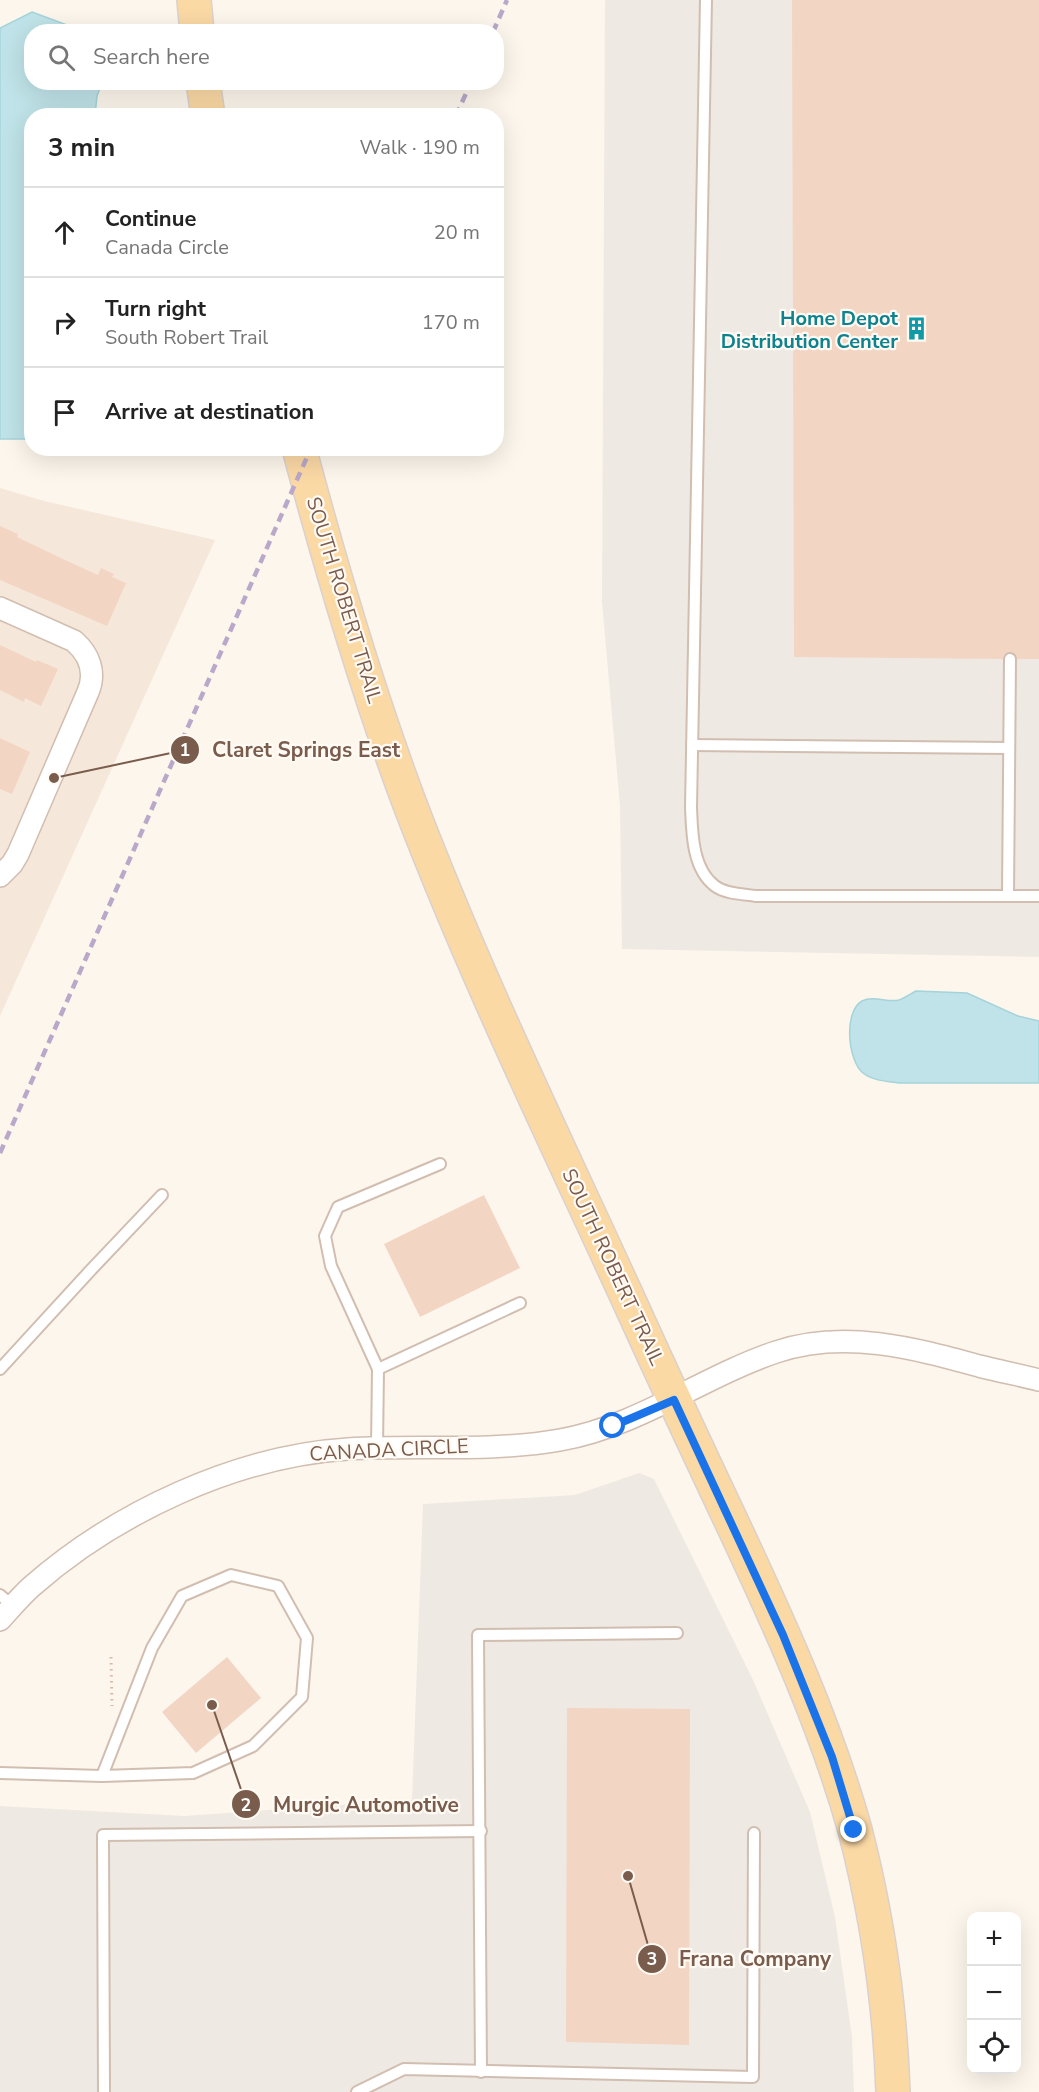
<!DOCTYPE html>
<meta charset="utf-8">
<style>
:root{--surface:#fff;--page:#f2f2f2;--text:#222;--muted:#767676;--line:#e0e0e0}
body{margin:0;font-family:"Nunito Sans",sans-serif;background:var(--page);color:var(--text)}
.controls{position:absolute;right:18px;bottom:18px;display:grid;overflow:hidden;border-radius:12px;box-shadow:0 6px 24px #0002}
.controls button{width:54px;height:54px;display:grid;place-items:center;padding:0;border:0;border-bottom:2px solid var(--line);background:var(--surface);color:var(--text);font:30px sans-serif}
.stop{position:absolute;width:18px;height:18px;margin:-14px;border:4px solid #1a73e8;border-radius:50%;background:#fff}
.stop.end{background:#1a73e8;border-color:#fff;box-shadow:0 2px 6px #0008}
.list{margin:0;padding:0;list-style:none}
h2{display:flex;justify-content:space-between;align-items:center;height:78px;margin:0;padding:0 24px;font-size:26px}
h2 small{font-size:20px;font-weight:400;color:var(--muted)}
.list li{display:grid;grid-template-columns:39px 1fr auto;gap:18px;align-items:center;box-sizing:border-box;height:90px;padding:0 24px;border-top:2px solid var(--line)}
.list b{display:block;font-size:22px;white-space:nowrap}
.list p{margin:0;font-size:20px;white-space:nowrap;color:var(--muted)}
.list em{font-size:20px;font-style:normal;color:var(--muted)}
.icon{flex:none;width:33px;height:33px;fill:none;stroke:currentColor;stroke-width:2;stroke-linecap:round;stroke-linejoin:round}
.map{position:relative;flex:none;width:1039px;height:2092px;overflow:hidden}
.search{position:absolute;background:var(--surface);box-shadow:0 6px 24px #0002;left:24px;top:24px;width:480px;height:66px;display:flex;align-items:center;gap:15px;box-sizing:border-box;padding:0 21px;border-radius:24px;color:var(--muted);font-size:22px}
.panel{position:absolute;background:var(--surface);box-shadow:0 6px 24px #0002;left:24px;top:108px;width:480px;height:348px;border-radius:24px}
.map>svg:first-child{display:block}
.residential{fill:#f5e8da}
.industrial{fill:#efe9e4}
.water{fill:#bfe3e8;stroke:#a5d3da;stroke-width:1.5}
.building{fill:#f3d5c3}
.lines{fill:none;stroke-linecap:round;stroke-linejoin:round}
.lane-casing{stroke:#d1beb0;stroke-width:14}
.street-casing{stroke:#d1beb0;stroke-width:24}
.primary-casing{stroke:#dad1cd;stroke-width:36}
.path{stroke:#d9b8a5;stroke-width:3;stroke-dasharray:1.5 4.5;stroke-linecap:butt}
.lane{stroke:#fff;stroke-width:10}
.street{stroke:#fff;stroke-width:21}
.primary{stroke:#fbd9a5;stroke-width:33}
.rail{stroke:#b9a8c9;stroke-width:4.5;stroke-dasharray:9 6;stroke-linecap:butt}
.route{stroke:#1a73e8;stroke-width:8}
.labels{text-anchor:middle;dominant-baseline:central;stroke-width:4.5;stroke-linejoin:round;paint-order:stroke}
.culture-label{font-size:20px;font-weight:bold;fill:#0d838f;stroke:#fffaf3;text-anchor:end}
.street-label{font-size:20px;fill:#7a5c4d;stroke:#fffaf3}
.leader{fill:none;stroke:#7a5c4d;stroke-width:2}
.callout-dot{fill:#7a5c4d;stroke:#fffaf3;stroke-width:2}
.mark-label{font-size:18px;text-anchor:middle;font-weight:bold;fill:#fff}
.callout-label{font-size:21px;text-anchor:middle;font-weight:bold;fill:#7a5c4d;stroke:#fffaf3;stroke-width:4.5;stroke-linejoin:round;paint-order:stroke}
</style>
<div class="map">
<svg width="1039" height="2092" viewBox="0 0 1039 2092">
<rect width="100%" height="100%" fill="#fdf6ec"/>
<!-- residential -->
<polygon class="residential" points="0,488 44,501 215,540 0,1016"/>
<!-- industrial -->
<g class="industrial">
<polygon points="605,0 1039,0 1039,957 622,949 620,806 602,602"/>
<polygon points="639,1473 654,1479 754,1682 810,1812 835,1917 852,2037 854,2092 0,2092 0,1806 184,1816 412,1800 423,1504 575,1495"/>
</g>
<!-- water -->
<g class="water">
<polygon points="32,12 83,31 32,32 32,82 102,83 97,96 95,115 32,116 31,439 0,439 0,28"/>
<path d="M916,991l51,2 51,23 21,5v62h-140c-12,-2 -26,-2 -36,-10 -15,-12 -20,-61 -1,-72 12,-6 25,2 37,-1 6,-2 11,-6 17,-9z"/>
</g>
<!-- building -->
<g class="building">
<polygon points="792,0 1039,0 1039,659 1017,659 1014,653 1009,652 1004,655 1003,659 794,657"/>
<polygon points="0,526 18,534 17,537 67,561 98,575 101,568 114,574 112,577 126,583 107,626 0,580"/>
<polygon points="0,645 36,662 37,660 58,669 41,706 25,698 24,702 0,690"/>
<polygon points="0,738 30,752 12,794 0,789"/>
<polygon points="484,1195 520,1268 420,1317 384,1244"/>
<polygon points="227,1657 261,1698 196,1753 162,1712"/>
<polygon points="567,1708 690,1709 689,2045 566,2042"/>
</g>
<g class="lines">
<defs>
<g id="lane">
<path d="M706,0l-15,807c1,25 1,62 24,79 11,8 28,8 41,10h283"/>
<polyline points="692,745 1009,748"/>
<polyline points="1008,896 1010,659"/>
<polyline points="0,1369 89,1272 162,1195"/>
<polyline points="378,1369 520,1303"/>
<polyline points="377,1448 378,1369 331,1266 325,1236 338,1207 440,1164"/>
<polyline points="0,1595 13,1606"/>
<polyline points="0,1773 102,1776 193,1773 253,1746 302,1697 307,1638 278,1586 231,1575 182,1596 152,1648 102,1776"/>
<polyline points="481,2072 478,1635 677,1633"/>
<polyline points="104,2092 103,1835 481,1831"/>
<polyline points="357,2092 404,2069 753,2077 754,1833"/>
</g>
<g id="street">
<path d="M0,608l74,33c16,14 22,32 14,51l-70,162 -6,10 -12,12"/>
<path d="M0,1620c10,-11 20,-23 31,-33 84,-74 205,-131 317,-138 69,-4 145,3 212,-9 79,-14 142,-63 216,-88 67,-23 138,-4 203,14 20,5 40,9 60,14"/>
</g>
<g id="primary">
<polyline points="194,0 197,32"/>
<polyline points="203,82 208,116"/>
<path d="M299,448c32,120 67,239 110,354 65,171 145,335 221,501 34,75 69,150 104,224 46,98 92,199 121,303 22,85 35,174 38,262"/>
</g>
</defs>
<!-- lane casing -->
<use href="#lane" class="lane-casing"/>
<!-- street casing -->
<use href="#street" class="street-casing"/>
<!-- primary casing -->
<use href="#primary" class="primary-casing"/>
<!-- path -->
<polyline class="path" points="111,1657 112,1706"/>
<!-- lane -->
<use href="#lane" class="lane"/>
<!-- street -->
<use href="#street" class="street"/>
<!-- primary -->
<use href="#primary" class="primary"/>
<!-- rail -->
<g class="rail">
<polyline points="493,32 507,0"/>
<polyline points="456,116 471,82"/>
<polyline points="0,1153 311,448"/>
</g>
</g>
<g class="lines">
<!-- route -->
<polyline class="route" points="613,1426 674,1400 783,1635 832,1757 854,1830"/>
</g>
<!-- icons -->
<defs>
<symbol id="building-bare" viewBox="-9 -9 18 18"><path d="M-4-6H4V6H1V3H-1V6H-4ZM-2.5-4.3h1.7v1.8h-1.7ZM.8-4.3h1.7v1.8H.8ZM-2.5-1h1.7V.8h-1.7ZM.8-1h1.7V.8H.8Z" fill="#0f9aa8" stroke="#fffaf3" stroke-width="2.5" paint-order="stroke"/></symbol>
</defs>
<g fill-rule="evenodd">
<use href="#building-bare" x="900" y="312" width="33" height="33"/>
</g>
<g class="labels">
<!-- culture labels -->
<g class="culture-label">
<text x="898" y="318">Home Depot<tspan x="898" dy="23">Distribution Center</tspan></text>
</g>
<!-- street labels -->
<g class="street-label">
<text transform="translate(344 600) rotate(73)">SOUTH ROBERT TRAIL</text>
<text transform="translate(613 1267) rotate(65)">SOUTH ROBERT TRAIL</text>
<text transform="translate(389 1450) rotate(-3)">CANADA CIRCLE</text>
</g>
</g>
<!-- callouts -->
<path class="leader" d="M54 778L185 750M212 1705L246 1804M628 1876L652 1959"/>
<g class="callout-dot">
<circle cx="54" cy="778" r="6"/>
<circle cx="212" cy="1705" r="6"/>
<circle cx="628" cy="1876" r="6"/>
<circle cx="185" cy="750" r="15"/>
<circle cx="246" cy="1804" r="15"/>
<circle cx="652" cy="1959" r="15"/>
</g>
<g class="mark-label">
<text x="185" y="756">1</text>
<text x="246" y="1811">2</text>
<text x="652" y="1965">3</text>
</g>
<g class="callout-label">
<text x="306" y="757">Claret Springs East</text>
<text x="366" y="1812">Murgic Automotive</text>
<text x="755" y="1966">Frana Company</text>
</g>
</svg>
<div class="controls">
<button>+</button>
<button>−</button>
<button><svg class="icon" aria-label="locate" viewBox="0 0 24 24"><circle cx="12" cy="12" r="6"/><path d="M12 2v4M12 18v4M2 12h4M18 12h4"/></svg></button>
</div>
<div class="stop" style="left:613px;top:1426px"></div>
<div class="stop end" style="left:854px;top:1830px"></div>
<div class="search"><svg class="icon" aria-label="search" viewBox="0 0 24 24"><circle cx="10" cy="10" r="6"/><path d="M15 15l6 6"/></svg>Search here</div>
<section class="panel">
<h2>3 min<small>Walk · 190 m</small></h2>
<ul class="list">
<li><svg class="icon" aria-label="ahead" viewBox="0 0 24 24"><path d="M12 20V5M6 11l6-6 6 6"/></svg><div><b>Continue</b><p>Canada Circle</p></div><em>20 m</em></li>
<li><svg class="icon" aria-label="right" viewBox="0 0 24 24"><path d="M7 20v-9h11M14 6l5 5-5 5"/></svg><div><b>Turn right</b><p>South Robert Trail</p></div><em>170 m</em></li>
<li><svg class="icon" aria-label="arrive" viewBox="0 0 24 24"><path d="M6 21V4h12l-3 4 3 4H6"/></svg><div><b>Arrive at destination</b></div></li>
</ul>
</section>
</div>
